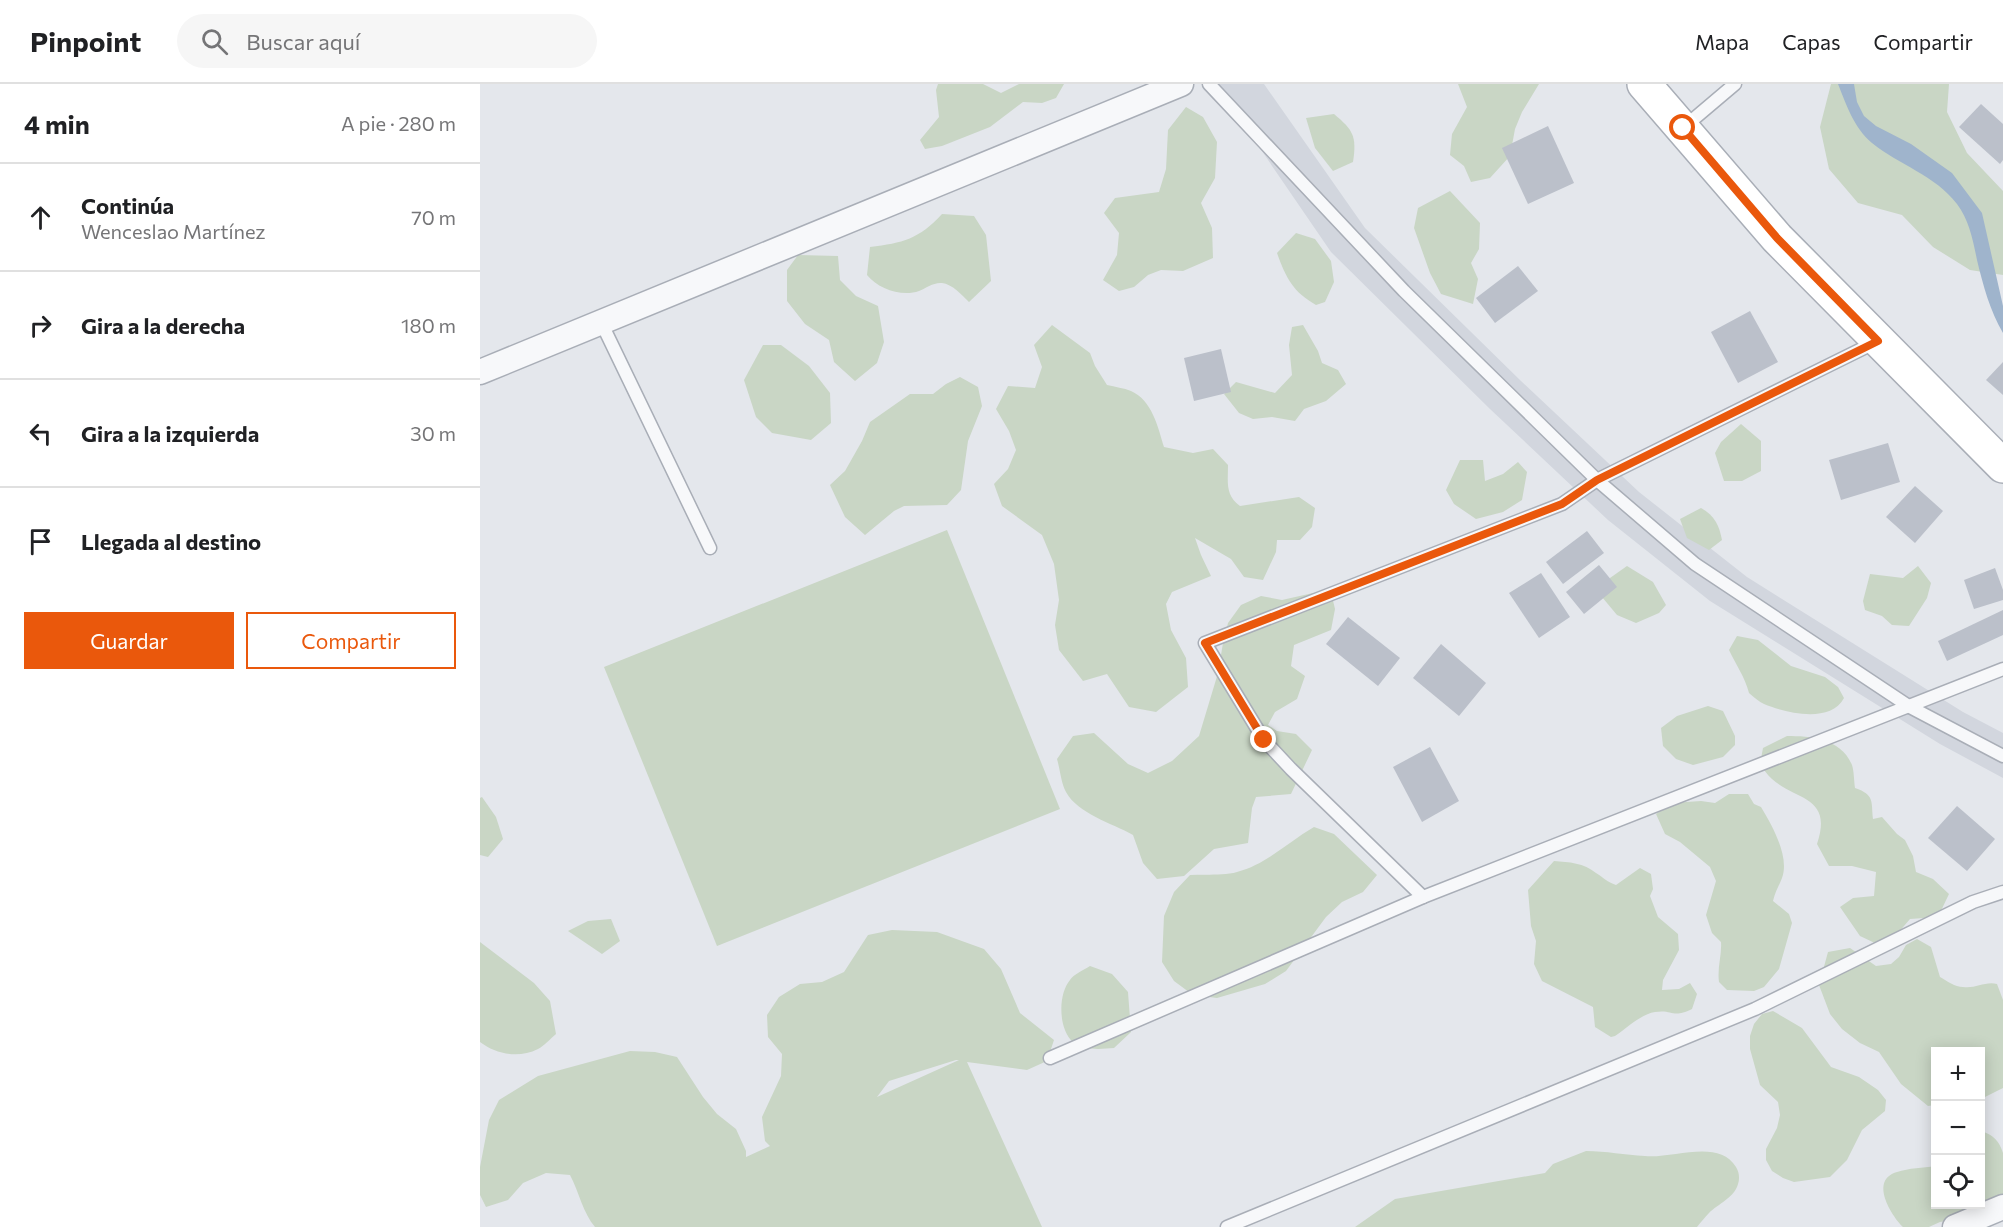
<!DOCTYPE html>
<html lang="es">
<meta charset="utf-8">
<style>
:root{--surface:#fff;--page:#f6f6f6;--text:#202124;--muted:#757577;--line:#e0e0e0;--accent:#ea580c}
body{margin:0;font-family:Commissioner,sans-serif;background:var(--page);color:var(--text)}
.controls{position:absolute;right:18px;bottom:18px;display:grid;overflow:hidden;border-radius:0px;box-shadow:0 3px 15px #0003}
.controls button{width:54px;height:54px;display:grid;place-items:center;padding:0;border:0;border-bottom:2px solid var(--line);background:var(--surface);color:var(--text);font:30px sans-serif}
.stop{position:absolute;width:18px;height:18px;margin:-14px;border:4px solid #ea580c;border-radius:50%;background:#fff}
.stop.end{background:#ea580c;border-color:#fff;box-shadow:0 2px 6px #0008}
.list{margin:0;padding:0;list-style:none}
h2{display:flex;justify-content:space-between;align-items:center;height:78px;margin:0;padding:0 24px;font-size:26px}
h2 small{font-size:20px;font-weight:400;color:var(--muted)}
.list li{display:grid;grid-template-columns:39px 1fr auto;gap:18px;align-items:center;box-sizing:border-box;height:108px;padding:0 24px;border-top:2px solid var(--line)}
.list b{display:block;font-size:22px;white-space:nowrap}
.list p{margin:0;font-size:20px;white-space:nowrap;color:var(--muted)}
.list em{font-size:20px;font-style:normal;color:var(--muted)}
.actions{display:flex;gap:12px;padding:18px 24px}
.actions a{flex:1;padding:14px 0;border:2px solid var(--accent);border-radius:0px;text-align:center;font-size:21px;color:var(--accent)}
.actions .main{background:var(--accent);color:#fff}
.icon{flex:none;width:33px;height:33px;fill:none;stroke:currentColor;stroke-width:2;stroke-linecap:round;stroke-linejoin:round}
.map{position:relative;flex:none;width:1523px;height:1143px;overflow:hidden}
header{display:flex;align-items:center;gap:36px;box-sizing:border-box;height:84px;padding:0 30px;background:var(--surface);border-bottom:2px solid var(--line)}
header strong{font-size:28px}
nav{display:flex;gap:33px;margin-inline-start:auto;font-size:21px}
.search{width:420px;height:54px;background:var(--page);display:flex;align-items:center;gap:15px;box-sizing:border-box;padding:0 21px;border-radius:33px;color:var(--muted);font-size:22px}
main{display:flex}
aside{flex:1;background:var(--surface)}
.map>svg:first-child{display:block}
.built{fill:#d2d6de}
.green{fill:#c9d6c5;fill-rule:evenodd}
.water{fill:#9fb4cc}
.building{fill:#bbc0ca}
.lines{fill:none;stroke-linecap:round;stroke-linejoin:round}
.service-casing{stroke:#a9aeb7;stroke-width:15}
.minor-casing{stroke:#a9aeb7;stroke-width:27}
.secondary-casing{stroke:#a9aeb7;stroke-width:36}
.service{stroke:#f7f8fa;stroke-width:12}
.minor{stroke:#f7f8fa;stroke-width:24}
.secondary{stroke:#fff;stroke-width:33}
.route{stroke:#ea580c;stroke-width:8}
</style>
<header>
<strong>Pinpoint</strong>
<div class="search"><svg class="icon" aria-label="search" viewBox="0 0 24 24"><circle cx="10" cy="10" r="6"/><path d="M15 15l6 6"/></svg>Buscar aquí</div>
<nav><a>Mapa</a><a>Capas</a><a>Compartir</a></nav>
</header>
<main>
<aside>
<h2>4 min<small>A pie · 280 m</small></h2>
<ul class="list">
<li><svg class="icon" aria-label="ahead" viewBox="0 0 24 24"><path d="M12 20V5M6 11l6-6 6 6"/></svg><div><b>Continúa</b><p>Wenceslao Martínez</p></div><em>70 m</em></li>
<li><svg class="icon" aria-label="right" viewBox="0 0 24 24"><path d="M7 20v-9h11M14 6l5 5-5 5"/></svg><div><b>Gira a la derecha</b></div><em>180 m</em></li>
<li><svg class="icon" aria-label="left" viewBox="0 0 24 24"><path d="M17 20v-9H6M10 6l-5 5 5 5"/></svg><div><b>Gira a la izquierda</b></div><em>30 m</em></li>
<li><svg class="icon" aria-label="arrive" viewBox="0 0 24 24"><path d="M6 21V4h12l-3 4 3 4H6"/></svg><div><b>Llegada al destino</b></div></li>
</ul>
<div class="actions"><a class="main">Guardar</a><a>Compartir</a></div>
</aside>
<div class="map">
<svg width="1523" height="1143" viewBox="0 0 1523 1143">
<rect width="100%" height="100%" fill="#e4e7ec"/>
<!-- built -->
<polygon class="built" points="736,0 784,0 885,144 1041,297 1159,408 1267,493 1483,628 1523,649 1523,694 1460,660 1230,517 1128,436 1010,325 851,168"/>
<!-- green -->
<g class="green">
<polygon points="458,0 503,0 521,9 539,0 584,0 576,14 562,19 543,18 510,43 462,62 445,65 440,56 459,33 456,6"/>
<polygon points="978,0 1059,0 1042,28 1035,45 1030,72 1010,94 991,98 984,82 970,71 972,50 987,23"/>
<polygon points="1351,0 1469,0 1467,28 1487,69 1523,107 1523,191 1490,186 1453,163 1422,131 1378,119 1349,85 1340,43"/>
<polygon points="706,23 723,33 737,58 735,94 721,119 732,144 733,174 703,187 681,186 668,191 654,203 639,207 623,196 637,171 639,149 624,129 635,114 679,108 686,85 688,46"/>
<path d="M854,30c19,16 23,22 19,48l-20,9 -18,-23 -9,-30z"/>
<polygon points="970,107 1000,139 999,165 991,179 998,195 993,220 961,210 950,189 934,144 938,124"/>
<path d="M462,130l32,2 12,19 5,46 -22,21c-7,-7 -17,-18 -27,-19 -8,-1 -16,5 -23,8 -17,6 -41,-2 -52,-16l3,-28c33,-4 49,-8 72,-33z"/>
<path d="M816,149l19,6 16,22 3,21 -9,20 -9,3c-23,-13 -30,-27 -39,-52z"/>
<polygon points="318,171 358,172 360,196 376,212 398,222 404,258 397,279 375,297 354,278 349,256 325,240 307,217 307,186"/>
<path d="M572,241l38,28 5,13 12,19c8,2 17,3 24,6 21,9 27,36 33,56l29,6 20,-4 15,16c0,17 -3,30 12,41l59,-9 16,11 -3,19 -12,13h-23l-1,12 -13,28 -19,-3 -13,-18 -36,-21 6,17 10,21 -39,16 -6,12 5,26 15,28 2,29 -32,25 -27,-5 -22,-33 -24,7 -24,-31 -4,-25 4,-25 -5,-36 -12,-29 -40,-29 -8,-22 14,-15 8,-19 -7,-19 -13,-22 12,-23 27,2 7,-21 -8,-22z"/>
<polygon points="823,241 838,267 842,279 858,286 866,300 846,317 824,325 815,337 792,333 773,335 759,329 744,310 756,298 795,309 812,291 809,261 812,243"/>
<polygon points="283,261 301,261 329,282 350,309 351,339 331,356 292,349 276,333 264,296"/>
<polygon points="480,293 498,303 502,322 488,357 481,406 467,421 424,422 414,427 385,451 365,433 350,401 365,387 382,357 390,338 430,310 453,310 466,300"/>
<polygon points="1261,340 1281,357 1281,387 1262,397 1244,397 1235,369 1241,358"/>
<polygon points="980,376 1003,376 1005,397 1023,390 1038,378 1047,388 1042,416 1023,428 996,435 974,420 966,406"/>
<path d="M1221,424c14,8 18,17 21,32l-13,10 -22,-12 -7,-19z"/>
<polygon points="467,446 580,725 237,862 124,583"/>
<polygon points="1147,482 1173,498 1186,521 1179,529 1156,539 1137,531 1122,513 1130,494"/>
<polygon points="1438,482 1451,499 1447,514 1429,542 1412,541 1402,532 1385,526 1383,517 1390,490 1423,494"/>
<path d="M851,508l4,17 -4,21 -37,15 -3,21 14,10 -8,23 -22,13 -7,13 9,6 19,3 16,16 -21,44 -35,3 -4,11 -4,35 -34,6 -30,27 -27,3 -14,-16 -10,-28c-21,-12 -55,-21 -67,-43 -5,-9 -6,-23 -9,-33l16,-23 21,-3 34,31 20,9 24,-12 27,-25 19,-63 5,-30 5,-20 13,-18 20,-9 21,4 31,-7z"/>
<path d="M1257,552l21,4 33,26 34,11 13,10 6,11c-14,26 -58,15 -80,6 -5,-2 -10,-7 -15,-11 -4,-16 -13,-28 -20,-43z"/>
<polygon points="1228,622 1243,627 1255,652 1255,661 1243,673 1213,681 1196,675 1183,662 1181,644 1197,632"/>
<path d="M1307,652c23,0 54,2 65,29 2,6 2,16 3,23 20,7 16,13 18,31l9,-2 15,17 8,6 8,16 3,16 17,7 16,15 -11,23 -28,2 -12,14 -19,12 -19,-9 -20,-29 13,-9 21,-2 2,-24 -24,-6h-23l-12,-22c16,-48 -20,-43 -45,-65 -5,-4 -9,-11 -12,-15l3,-16z"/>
<path d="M1249,710h19l6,10 7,3c11,18 29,50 21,71 -3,8 -7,14 -9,23l16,13 3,9 -13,46 -15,18 -10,4 -27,-1 -8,-8c-2,-14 3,-27 2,-40l-9,-9 -6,-18 10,-34 -6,-14 -30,-25 -15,-8 -9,-20 16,-11 29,-2 14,2z"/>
<polygon points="2,713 16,733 23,755 8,773 0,771 0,714"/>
<path d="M834,743l20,7 43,41 -14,17 -21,10 -16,15 -40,54 -21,13 -48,14 -24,-3 -19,-14 -12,-19 2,-46 10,-24 16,-17c15,-1 33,1 47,-3 30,-8 51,-30 77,-45z"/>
<path d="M1074,777c15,1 30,2 42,12 8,5 11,9 20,12l24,-17 11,6 2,15 -3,7 8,21 20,17 1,16 -16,30 -1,10 17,-1 11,-6 7,11 -5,15c-20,10 -19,0 -37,3 -14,2 -28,16 -40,24l-4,1 -16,-10 -2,-20 -51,-26 -8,-17 2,-23 -5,-15 -3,-36z"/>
<polygon points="131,835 140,857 122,870 88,847 108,837"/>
<path d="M412,846l45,2 47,17 17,20 19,44 34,27 -7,21 -20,9 -60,-8 75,165h-447c-12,-14 -16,-35 -25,-52l-24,-2 -23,10 -15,17 -22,7 -6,-12v-28l9,-47 10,-20 39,-24 92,-25 25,1 22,5 26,40 14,17 19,15 10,22v6l24,-11 -5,-5 -3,-24 19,-41 1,-22 -14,-17 -1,-22 12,-18 21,-13 22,-2 22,-10 24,-37zM476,976h3l-82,37 12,-16z"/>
<path d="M1437,855l14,8 9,30c7,4 15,10 23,10 12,2 22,-6 34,-3l6,16v88l-22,11 -1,-47h-44l-1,53 -7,1 -27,-22 -22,-32 -19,-9 -18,-14 -12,-15 -11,-29 9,-33 22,-4 26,18 15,-2 8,-7 7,-12z"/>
<path d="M0,858l54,41 16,18 6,33c-6,5 -12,12 -18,15 -20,10 -42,5 -58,-7z"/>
<path d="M610,882l22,8 16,18 3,40 -17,16c-13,1 -29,3 -41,-6 -15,-13 -15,-48 -3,-62 4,-6 14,-10 20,-14z"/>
<polygon points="1293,927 1322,944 1351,983 1379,993 1398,1006 1406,1016 1405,1027 1382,1046 1367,1076 1350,1093 1314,1098 1303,1094 1292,1087 1286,1076 1286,1065 1297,1044 1300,1031 1298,1018 1280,1001 1270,965 1270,952 1274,940 1282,930"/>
<path d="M1501,1047c12,4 18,9 22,22v56l-63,13 -11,5h-26c-12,-12 -34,-47 -6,-55 12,-4 26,-4 38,-6l1,38h44z"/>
<path d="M1106,1067c20,0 39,4 59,5 27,3 74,-18 91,11 3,5 4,11 2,17 -3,13 -20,20 -29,29 -4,4 -8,9 -12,14h-342l40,-28 150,-26 8,-9z"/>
</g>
<!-- water -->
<path class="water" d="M1358,0h16l3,18 7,14 12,10 35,18 41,29 30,40 21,93v27c-13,-22 -20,-48 -26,-73 -4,-20 -8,-40 -20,-56 -22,-29 -58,-39 -85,-61 -18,-15 -26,-39 -34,-59z"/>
<!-- building -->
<g class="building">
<polygon points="1501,20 1523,40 1523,76 1520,80 1479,43"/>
<polygon points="1068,42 1094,99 1048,120 1022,64"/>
<polygon points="1038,182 1058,207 1015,239 996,214"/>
<polygon points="1270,227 1298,278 1258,299 1231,248"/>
<polygon points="741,265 751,308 714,317 704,274"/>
<polygon points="1523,278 1523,311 1506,296"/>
<polygon points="1408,359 1420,398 1361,416 1349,376"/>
<polygon points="1435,402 1463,427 1435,459 1406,433"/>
<polygon points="1107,447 1124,469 1083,500 1066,478"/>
<polygon points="1119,481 1137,503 1104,530 1086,508"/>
<polygon points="1515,484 1523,506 1523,516 1494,525 1484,496"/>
<polygon points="1061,489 1090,533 1059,554 1029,509"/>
<polygon points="1523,526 1523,551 1467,577 1458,557"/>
<polygon points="868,533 920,574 898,602 846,560"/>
<polygon points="961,560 1006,599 979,632 933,594"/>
<polygon points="950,663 979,717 942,738 913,683"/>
<polygon points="1477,722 1515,755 1487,787 1448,754"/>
</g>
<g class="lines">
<defs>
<g id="service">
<polyline points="729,0 924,207 1117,396 1215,480 1430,623 1523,672"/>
<polyline points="1203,44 1255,0"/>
<polyline points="121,238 230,464"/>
<polyline points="943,813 811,685 784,656 725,559 1082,420 1117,396 1396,258"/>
<polyline points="570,974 943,813 1523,585"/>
<polyline points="747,1143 1275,925 1493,818 1523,808"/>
</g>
<g id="minor">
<polyline points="0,288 701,0"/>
<polyline points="1475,1143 1523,1123"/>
</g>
<polyline id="secondary" points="1164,0 1297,154 1523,382"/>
</defs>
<!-- service casing -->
<use href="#service" class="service-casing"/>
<!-- minor casing -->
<use href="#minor" class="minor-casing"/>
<!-- secondary casing -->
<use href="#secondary" class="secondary-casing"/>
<!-- service -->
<use href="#service" class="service"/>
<!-- minor -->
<use href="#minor" class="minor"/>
<!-- secondary -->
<use href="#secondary" class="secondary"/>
</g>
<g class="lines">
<!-- route -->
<polyline class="route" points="784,656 725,559 1082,420 1117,396 1398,257 1297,154 1203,44"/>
</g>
</svg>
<div class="controls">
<button>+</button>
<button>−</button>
<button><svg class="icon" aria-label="locate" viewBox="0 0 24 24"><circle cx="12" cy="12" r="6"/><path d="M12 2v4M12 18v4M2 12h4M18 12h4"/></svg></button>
</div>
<div class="stop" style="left:1203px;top:44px"></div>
<div class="stop end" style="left:784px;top:656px"></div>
</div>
</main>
